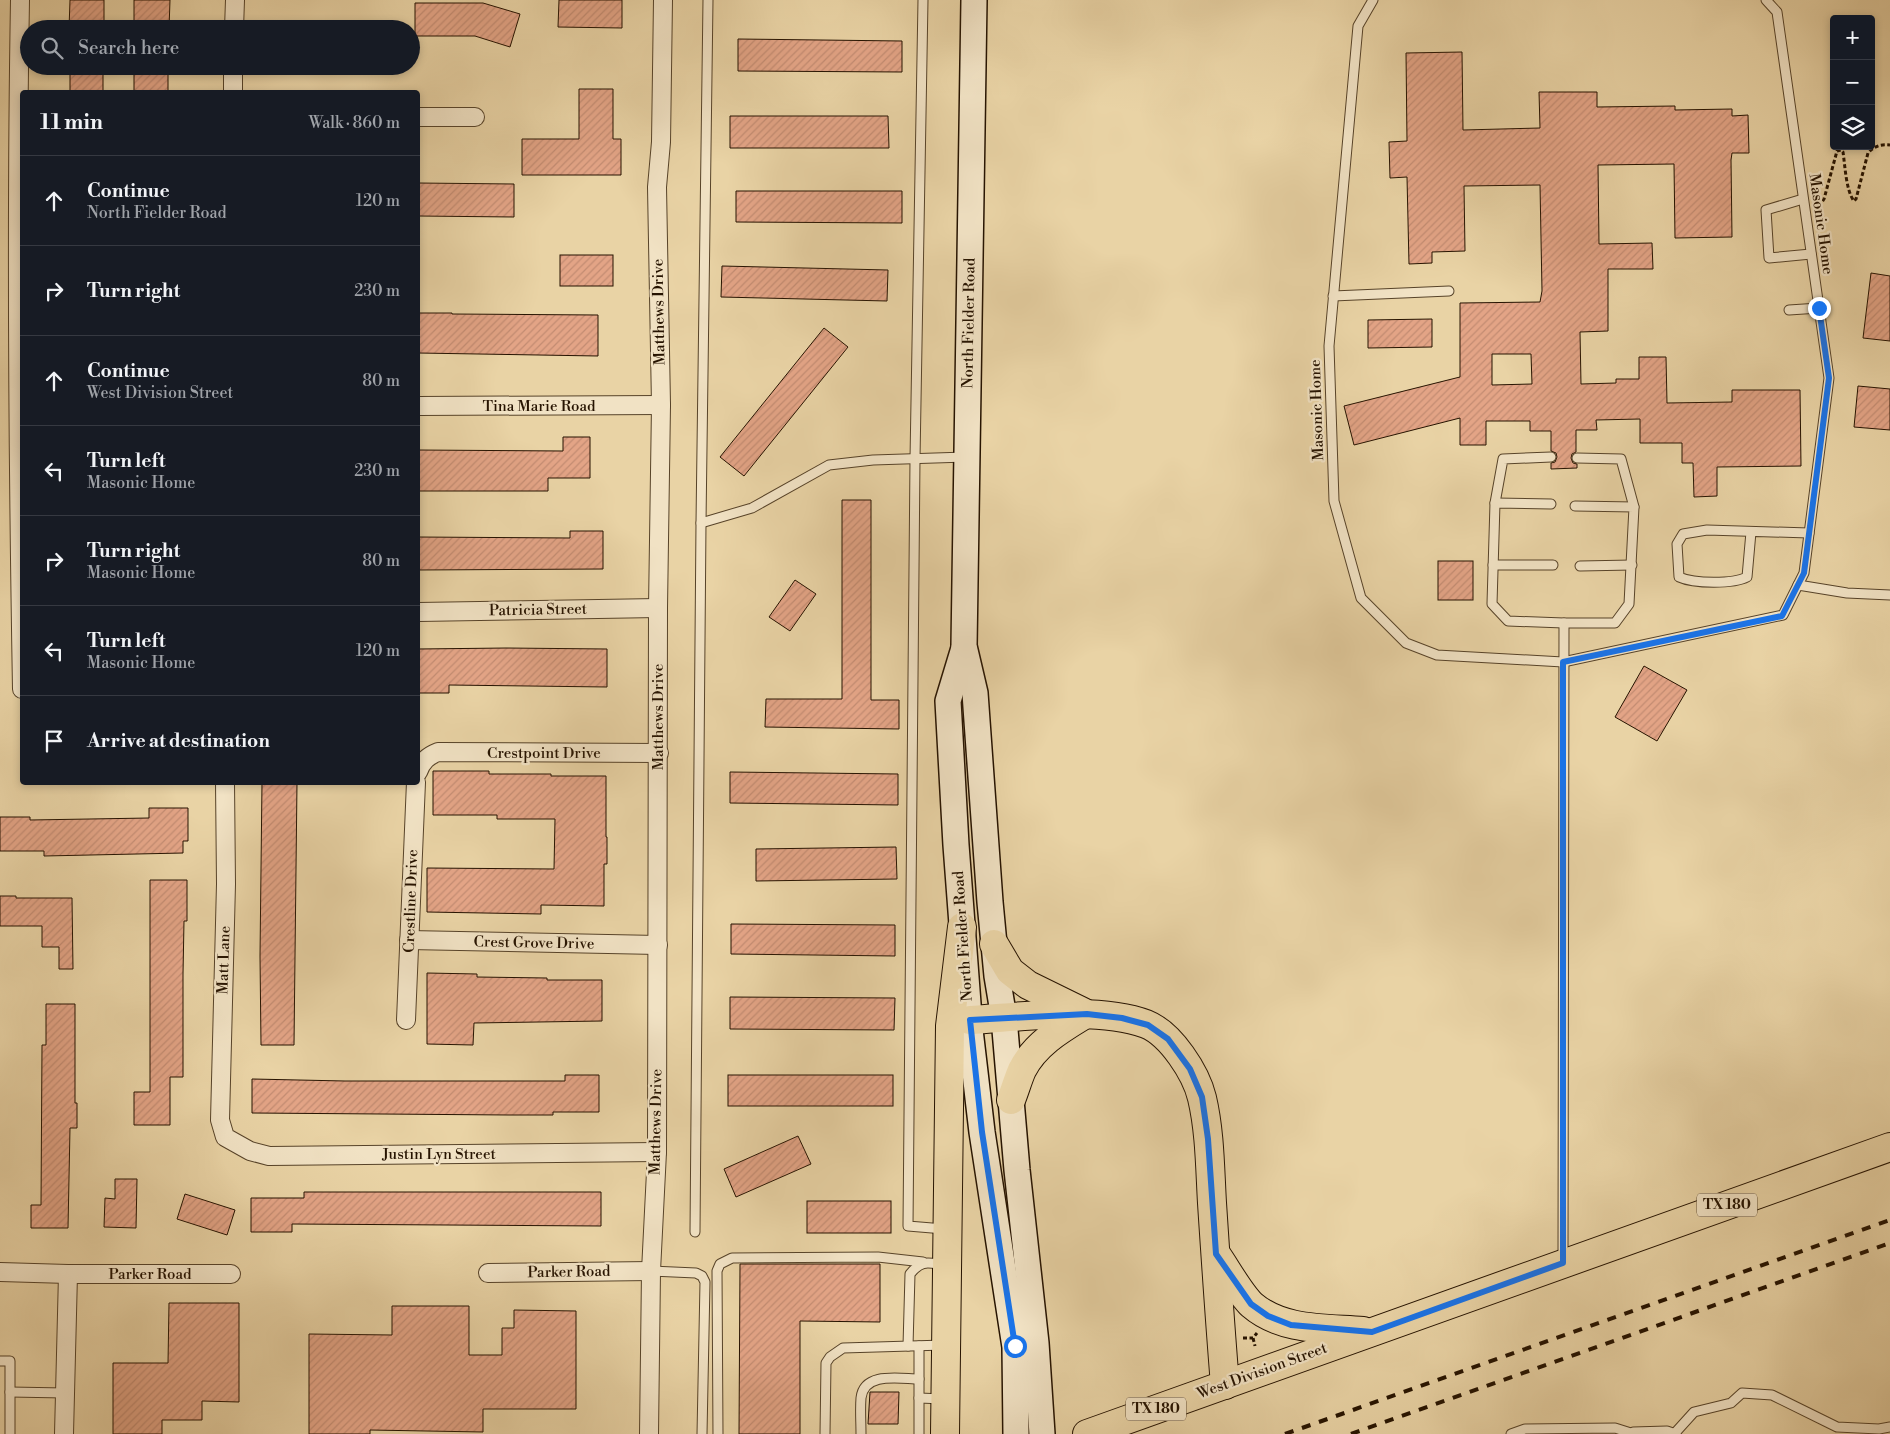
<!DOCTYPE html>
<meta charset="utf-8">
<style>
:root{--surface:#171b24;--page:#242831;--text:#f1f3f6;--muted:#9ea1a6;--line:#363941}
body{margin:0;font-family:"Libre Bodoni",serif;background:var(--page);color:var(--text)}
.controls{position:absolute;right:15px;top:15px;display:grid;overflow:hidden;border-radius:5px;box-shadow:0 2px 8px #0003}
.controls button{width:45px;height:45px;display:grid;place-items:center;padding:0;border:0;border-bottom:1px solid var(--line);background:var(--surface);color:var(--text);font:25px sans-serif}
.stop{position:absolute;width:15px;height:15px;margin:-11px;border:4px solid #1a73e8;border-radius:50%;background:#fff}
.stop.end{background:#1a73e8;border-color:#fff;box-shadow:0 1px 5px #0008}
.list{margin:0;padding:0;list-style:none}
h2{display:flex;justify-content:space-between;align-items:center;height:65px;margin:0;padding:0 20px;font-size:21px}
h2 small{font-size:16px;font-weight:400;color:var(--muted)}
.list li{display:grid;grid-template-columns:32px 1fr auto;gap:15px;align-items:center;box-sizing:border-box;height:90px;padding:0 20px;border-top:1px solid var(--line)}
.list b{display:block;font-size:19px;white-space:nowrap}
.list p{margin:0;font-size:16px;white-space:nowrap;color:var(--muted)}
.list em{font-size:16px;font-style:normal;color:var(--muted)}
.icon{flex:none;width:28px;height:28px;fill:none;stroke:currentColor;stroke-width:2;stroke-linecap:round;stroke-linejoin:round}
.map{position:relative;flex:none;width:1890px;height:1434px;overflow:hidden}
.search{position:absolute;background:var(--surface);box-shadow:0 2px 8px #0003;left:20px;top:20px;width:400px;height:55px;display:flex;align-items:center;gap:12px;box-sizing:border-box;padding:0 18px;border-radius:28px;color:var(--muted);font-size:19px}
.panel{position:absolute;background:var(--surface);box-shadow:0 2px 8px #0003;left:20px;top:90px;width:400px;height:695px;border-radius:5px}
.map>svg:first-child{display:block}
.building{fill:url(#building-hatch);stroke:#261300;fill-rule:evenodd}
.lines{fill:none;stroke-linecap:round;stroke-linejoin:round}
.lane-casing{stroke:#574329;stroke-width:11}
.street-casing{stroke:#574329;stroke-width:20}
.secondary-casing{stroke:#261300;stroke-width:28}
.primary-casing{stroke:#261300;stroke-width:30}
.path{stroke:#261300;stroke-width:3;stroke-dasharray:4 2.5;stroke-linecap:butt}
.lane{stroke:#f1e2c4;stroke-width:9}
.street{stroke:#f1e2c4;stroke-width:18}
.secondary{stroke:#f1e2c4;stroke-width:25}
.primary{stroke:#e9d3a5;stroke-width:28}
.rail{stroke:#261300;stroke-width:4;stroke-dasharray:9 9;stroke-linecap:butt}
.route{stroke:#1a73e8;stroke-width:6}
.labels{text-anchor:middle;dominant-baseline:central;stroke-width:4.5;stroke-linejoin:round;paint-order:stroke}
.shield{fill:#f1e2c4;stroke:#63513b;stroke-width:1}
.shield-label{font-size:14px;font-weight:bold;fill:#261300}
.street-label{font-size:15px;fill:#261300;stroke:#f1e2c4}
</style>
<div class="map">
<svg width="1890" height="1434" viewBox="0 0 1890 1434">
<defs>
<pattern id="building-hatch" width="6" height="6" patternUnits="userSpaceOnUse" patternTransform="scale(1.25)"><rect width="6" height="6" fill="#e3a486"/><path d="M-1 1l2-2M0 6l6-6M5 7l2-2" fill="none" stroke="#c38c72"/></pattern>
</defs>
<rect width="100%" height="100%" fill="#e9d3a5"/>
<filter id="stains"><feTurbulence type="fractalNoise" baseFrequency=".004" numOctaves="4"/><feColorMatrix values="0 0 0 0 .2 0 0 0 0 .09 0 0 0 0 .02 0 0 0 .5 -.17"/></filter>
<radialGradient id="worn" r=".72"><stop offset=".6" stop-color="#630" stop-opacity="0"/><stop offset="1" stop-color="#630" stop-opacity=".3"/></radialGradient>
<!-- building -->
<g class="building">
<polygon points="70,0 104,0 104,29 69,29"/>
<polygon points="134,0 170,0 169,29 134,29"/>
<polygon points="559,0 622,0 622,28 558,27"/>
<polygon points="415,3 483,3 520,14 510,47 475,36 415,36"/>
<polygon points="738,39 902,41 902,72 738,71"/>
<path d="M1462,52l1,78 77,-2 -1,-36h58v15l78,-1v4l57,-1v7l16,-1 1,38h-17l-1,7 1,77 -57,1 -1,-74 -76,1 1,79 53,-1 1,26h-45v62l-28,1 1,52 35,-1v-4h23v-22h27l1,46 65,-1v-12h68l1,76 -84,1v29l-23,1 -1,-34h-11v-20h-42v-24l-44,1 1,10h-21v22l-4,2 -1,4 2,5 4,1v4l-26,1v-6l4,-1 2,-5 -1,-4 -5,-2v-20h-21v-10h-44v24h-26v-27l-106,27 -10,-39 116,-29v-74l80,-1 2,-11 -2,-106 -76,1 1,65 -33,1v11l-23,1 -2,-87 -17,1 -1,-36 18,-1 -1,-88zM1492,354h39l1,30 -40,1z"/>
<rect x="70" y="66" width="33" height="26"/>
<rect x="134" y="66" width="34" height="26"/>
<polygon points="579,89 613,89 613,139 621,139 621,175 522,175 522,139 579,139"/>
<polygon points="730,116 888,116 889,148 730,148"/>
<polygon points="418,183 514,184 514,217 418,216"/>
<polygon points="736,191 902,191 902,223 736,222"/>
<rect x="560" y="255" width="53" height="31"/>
<polygon points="722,266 888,270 887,301 721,297"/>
<polygon points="1871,273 1890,276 1890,341 1863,338"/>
<polygon points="418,313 452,313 452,314 598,315 598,356 418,353"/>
<polygon points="1432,319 1432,347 1368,348 1368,320"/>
<polygon points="824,328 848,347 744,476 720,457"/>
<polygon points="1858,386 1890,389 1890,430 1854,427"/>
<polygon points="563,437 590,437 590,478 548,478 548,491 418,491 418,450 563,451"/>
<polygon points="842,500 871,500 871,700 899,700 899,729 765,727 766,699 842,699"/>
<polygon points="570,531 603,531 603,569 418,570 418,537 570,538"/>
<rect x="1438" y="561" width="35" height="39"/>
<polygon points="795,580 816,594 790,631 769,617"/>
<polygon points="506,648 607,649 607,687 449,685 449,693 418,693 418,649"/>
<polygon points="1644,666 1687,690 1657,741 1615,717"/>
<polygon points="433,771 489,771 489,774 551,774 551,776 606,776 606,837 607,837 607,864 604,864 604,906 541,905 541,914 427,912 427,868 554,869 555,819 497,819 497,815 433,815"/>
<polygon points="730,772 898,774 898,805 730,803"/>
<polygon points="262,782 297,782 294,1045 261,1045 260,956"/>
<polygon points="149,808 188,808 188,841 183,841 183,853 44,856 44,851 0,851 0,817 30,817 30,820 149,818"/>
<polygon points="896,847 897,879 756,881 756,849"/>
<polygon points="150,880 187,880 187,921 184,921 183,974 183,1077 170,1077 170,1125 134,1125 134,1092 150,1092"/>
<polygon points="0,896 16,896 16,898 72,898 73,969 59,969 59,947 42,947 42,926 0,926"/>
<polygon points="731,924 895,925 895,956 731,954"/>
<polygon points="427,973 477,974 477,977 547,978 547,980 602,980 602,1021 474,1023 473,1045 427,1044"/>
<polygon points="730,997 895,998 894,1030 730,1029"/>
<polygon points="46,1004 75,1004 75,1103 77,1103 77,1128 70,1128 68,1228 31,1228 31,1205 41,1205 42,1045 46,1045"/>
<polygon points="565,1075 599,1075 599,1112 553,1112 553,1115 509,1115 252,1113 252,1079 345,1081 565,1081"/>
<rect x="728" y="1075" width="165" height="31"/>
<polygon points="798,1136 811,1164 736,1197 724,1169"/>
<polygon points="115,1179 137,1179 136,1228 104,1227 105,1198 115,1199"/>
<polygon points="304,1192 601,1192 601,1226 292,1224 292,1232 251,1232 251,1198 304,1198"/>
<polygon points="185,1194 235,1210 227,1235 177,1219"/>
<rect x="807" y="1201" width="84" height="32"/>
<polygon points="740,1264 880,1264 880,1322 800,1321 800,1434 739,1434"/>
<polygon points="169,1303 239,1303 239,1402 202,1401 202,1420 162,1420 162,1434 113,1434 113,1363 168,1363"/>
<polygon points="392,1306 469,1306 469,1355 502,1355 502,1328 514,1328 514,1310 576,1311 576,1409 483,1409 483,1432 370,1430 370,1434 309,1434 309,1334 392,1335"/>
<polygon points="870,1392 899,1392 898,1424 868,1424"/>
</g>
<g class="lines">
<defs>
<g id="lane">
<polyline points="708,0 701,523 752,508 829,465 873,460 966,457"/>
<polyline points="923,0 915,459 908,1226 944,1229"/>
<polyline points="1373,0 1358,26 1329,346 1334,501 1361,598 1406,643 1437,655 1563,662 1783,615 1804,573 1829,378 1777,12 1766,0"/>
<polyline points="1803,199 1766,210 1769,258 1811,254"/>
<polyline points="1333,296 1449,291"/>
<polyline points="1789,310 1819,308"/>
<polyline points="1577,458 1621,459 1634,507"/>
<polyline points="1495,503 1503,459 1551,457"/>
<polyline points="1551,504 1495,503 1492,604 1508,621 1564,623 1615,623 1629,604 1634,507 1575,506"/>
<path d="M1751,532l-4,45c-13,7 -53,7 -68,0l-2,-33 6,-10 24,-4 102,3"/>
<polyline points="1493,565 1553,565"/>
<polyline points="1580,566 1632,565"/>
<polyline points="1798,585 1847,593 1890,595"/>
<polyline points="695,1232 701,523"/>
<polyline points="1563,1260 1564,623"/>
<polyline points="651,1271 696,1273 702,1276 705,1282 702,1434"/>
<path d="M908,1346l2,-72c12,-15 18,-11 35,-9"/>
<polyline points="0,1361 10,1361 10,1434"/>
<polyline points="10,1392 65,1393"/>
<polyline points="919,1398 944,1399"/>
<polyline points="1633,1432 1667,1431 1676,1434"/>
<polyline points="1675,1433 1694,1412 1731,1403 1742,1393 1772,1395 1837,1427 1879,1429 1890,1427"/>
<polyline points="718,1434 717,1271 720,1264 732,1258 878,1257 923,1262"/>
<polyline points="825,1434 826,1363 830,1357 843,1348 944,1345"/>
<path d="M861,1434c0,-12 -1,-24 0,-36 3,-27 40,-19 58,-19"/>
<polyline points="919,1434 919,1346"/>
<polyline points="1511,1434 1525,1429 1615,1428 1634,1434"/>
</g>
<g id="street">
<path d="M20,0c-4,230 -2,459 2,689"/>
<polyline points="234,29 235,0"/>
<polyline points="233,92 233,66"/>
<polyline points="418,117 475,117"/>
<polyline points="418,406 661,405"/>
<polyline points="418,612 658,608"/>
<path d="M418,772c4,-11 10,-16 20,-20l221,1"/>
<polyline points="225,782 226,884 220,1120 225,1137 250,1151 269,1156 657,1152"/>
<polyline points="409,940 658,945"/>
<polyline points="406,1020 416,782"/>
<polyline points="0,1272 68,1274 231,1274"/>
<polyline points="488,1273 651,1271"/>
<polyline points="64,1434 68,1274"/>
<polyline points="649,1434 651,1271 657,1152 658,608 661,405 657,187 661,142 663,0"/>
</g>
<g id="secondary">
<polyline points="974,0 964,646 975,693 990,902 997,976 1004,1018 1017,1170 1036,1343 1042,1434"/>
<polyline points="964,648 948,701 956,845 970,1030 982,1132 1015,1347 1016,1434"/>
</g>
<g id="primary">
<polyline points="994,944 1010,971 1028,985 1083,1012"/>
<path d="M970,1020c52,-3 128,-14 176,4 25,10 50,49 56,74 8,34 8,71 10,105 4,61 8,121 13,182"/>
<path d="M1011,1100c4,-10 7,-21 11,-30 13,-26 39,-41 62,-55"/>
<path d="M1216,1254c10,14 24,40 36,51 30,26 74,23 111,26"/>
<polyline points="945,1434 950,1026 962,927"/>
<polyline points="1087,1434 1890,1147"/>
</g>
</defs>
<!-- lane casing -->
<use href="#lane" class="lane-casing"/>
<!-- street casing -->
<use href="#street" class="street-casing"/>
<!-- secondary casing -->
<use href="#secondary" class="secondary-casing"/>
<!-- primary casing -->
<use href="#primary" class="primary-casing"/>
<!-- path -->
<g class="path">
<path d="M1817,204l5,-2 2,-3 13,-48 4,-1 2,2c2,13 3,39 11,49l2,-2 12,-46c6,-7 13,-9 22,-8"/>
<polyline points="1243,1338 1253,1338 1257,1333"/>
<polyline points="1253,1338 1255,1346"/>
</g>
<!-- lane -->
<use href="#lane" class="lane"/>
<!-- street -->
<use href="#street" class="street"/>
<!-- secondary -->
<use href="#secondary" class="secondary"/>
<!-- primary -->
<use href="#primary" class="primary"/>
<!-- rail -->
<g class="rail">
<polyline points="1285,1434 1890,1220"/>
<polyline points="1351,1434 1890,1243"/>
</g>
</g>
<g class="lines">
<!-- route -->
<polyline class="route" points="1015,1346 982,1132 970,1020 1087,1014 1122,1018 1148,1025 1168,1039 1190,1069 1202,1097 1208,1139 1216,1254 1251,1304 1268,1316 1291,1325 1372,1332 1563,1263 1563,662 1782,616 1804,573 1829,378 1819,308"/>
</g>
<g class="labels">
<!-- shield labels -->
<g class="shield">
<rect x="1697" y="1193.5" width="60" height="23" rx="4"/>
<rect x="1126" y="1397.5" width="60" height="23" rx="4"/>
</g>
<g class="shield-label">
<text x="1727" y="1205">TX 180</text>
<text x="1156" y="1409">TX 180</text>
</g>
<!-- street labels -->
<g class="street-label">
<text transform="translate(1821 224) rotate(82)">Masonic Home</text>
<text transform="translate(659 312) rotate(-91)">Matthews Drive</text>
<text transform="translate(969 323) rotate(-89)">North Fielder Road</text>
<text x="539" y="406">Tina Marie Road</text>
<text transform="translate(1317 410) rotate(-92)">Masonic Home</text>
<text transform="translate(538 610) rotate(-1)">Patricia Street</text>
<text transform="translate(658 717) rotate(-90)">Matthews Drive</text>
<text x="544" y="753">Crestpoint Drive</text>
<text transform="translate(411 901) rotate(-88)">Crestline Drive</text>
<text transform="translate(963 936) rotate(-94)">North Fielder Road</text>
<text transform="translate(534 943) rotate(1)">Crest Grove Drive</text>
<text transform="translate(224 960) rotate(-88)">Matt Lane</text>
<text transform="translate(656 1122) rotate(-89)">Matthews Drive</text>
<text x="439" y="1154">Justin Lyn Street</text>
<text transform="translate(569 1272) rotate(-1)">Parker Road</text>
<text x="150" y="1274">Parker Road</text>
<text transform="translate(1262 1371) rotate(-20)">West Division Street</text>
</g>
</g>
<rect width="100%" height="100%" filter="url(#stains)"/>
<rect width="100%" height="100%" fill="url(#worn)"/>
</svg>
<div class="controls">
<button>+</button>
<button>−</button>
<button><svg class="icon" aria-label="layers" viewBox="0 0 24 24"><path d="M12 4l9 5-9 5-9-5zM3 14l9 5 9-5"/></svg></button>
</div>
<div class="stop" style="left:1015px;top:1346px"></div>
<div class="stop end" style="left:1819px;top:308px"></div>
<div class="search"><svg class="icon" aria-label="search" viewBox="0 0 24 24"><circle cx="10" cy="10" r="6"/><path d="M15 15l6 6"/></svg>Search here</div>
<section class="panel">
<h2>11 min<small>Walk · 860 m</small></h2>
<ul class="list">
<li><svg class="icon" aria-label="ahead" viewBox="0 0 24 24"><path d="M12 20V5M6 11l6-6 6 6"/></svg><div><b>Continue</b><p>North Fielder Road</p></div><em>120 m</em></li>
<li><svg class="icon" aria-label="right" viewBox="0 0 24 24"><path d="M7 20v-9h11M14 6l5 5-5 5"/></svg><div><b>Turn right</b></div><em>230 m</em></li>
<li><svg class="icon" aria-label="ahead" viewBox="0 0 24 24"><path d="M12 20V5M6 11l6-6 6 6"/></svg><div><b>Continue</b><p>West Division Street</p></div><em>80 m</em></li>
<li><svg class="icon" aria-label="left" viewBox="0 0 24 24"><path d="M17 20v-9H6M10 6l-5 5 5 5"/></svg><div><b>Turn left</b><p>Masonic Home</p></div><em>230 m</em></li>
<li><svg class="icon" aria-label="right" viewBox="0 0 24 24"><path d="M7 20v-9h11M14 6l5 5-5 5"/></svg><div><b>Turn right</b><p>Masonic Home</p></div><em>80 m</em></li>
<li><svg class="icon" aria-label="left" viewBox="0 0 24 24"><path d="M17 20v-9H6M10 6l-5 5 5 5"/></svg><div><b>Turn left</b><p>Masonic Home</p></div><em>120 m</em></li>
<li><svg class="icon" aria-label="arrive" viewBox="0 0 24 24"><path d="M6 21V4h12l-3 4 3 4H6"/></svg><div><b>Arrive at destination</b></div></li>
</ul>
</section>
</div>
